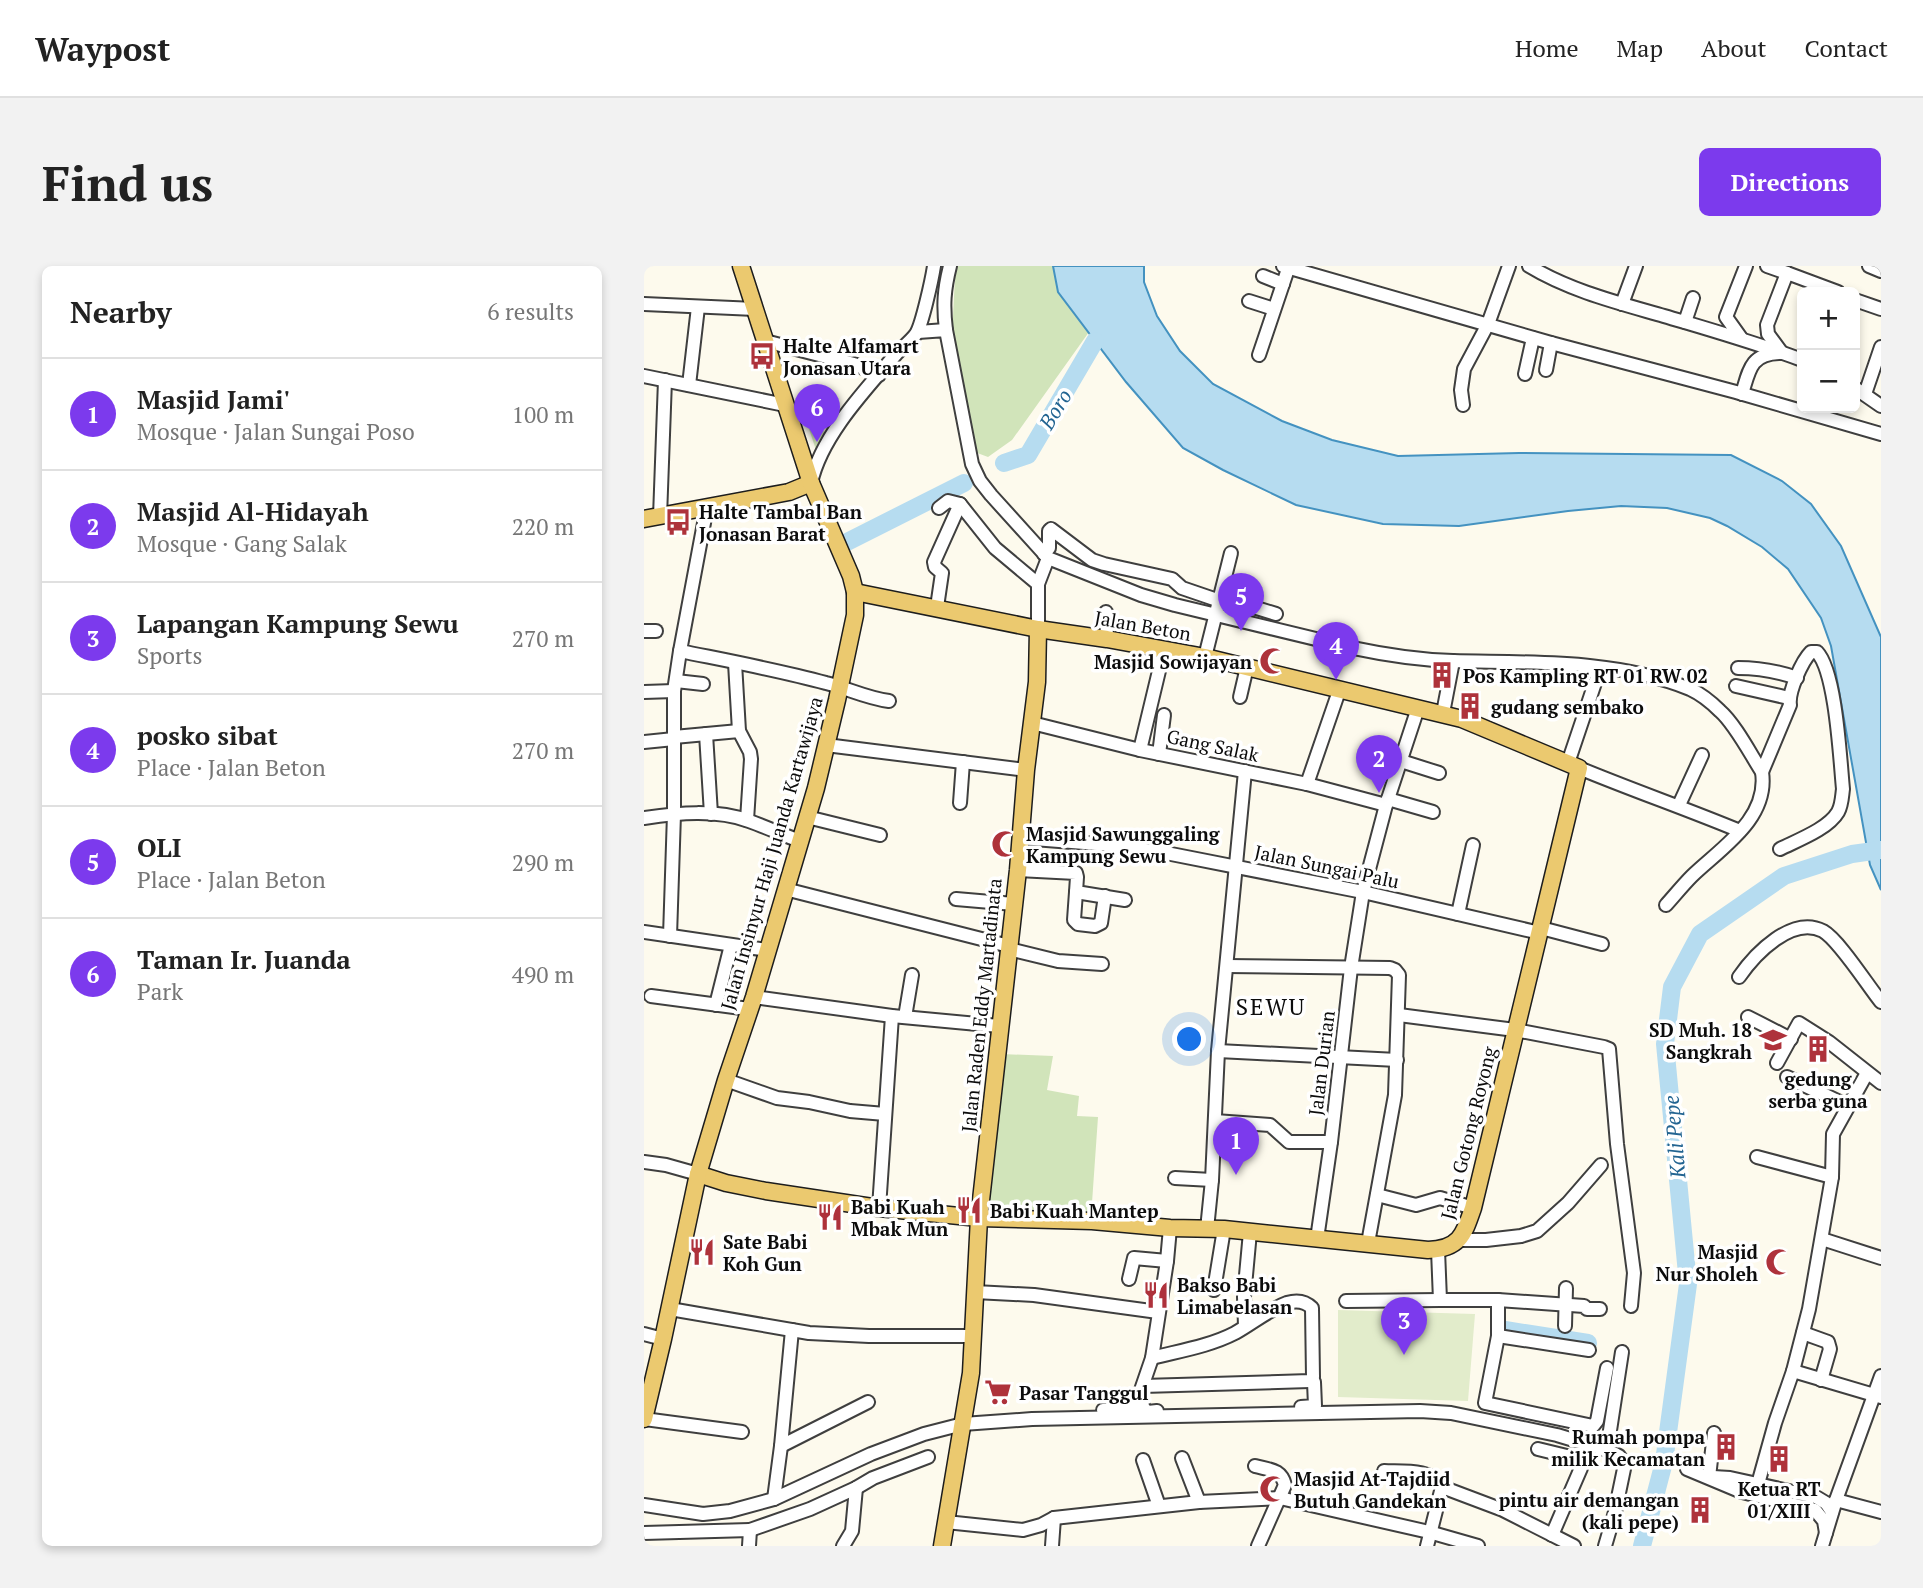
<!DOCTYPE html>
<meta charset="utf-8">
<style>
:root{--surface:#fff;--page:#f2f2f2;--text:#222;--muted:#767676;--line:#e0e0e0;--accent:#7c3aed}
body{margin:0;font-family:"PT Serif",serif;background:var(--page);color:var(--text)}
.controls{position:absolute;right:21px;top:21px;display:grid;overflow:hidden;border-radius:10px;box-shadow:0 4px 10px #0003}
.controls button{width:63px;height:63px;display:grid;place-items:center;padding:0;border:0;border-bottom:2px solid var(--line);background:var(--surface);color:var(--text);font:35px sans-serif}
.you{position:absolute;left:546px;top:774px;width:24px;height:24px;margin:-18px;border:5px solid #fff;border-radius:50%;background:#1a73e8;box-shadow:0 0 0 10px #1a73e833}
.badge{display:grid;place-items:center;width:46px;height:46px;border-radius:50%;background:var(--accent);color:#fff;font-size:23px;font-weight:700}
.pin{position:absolute;translate:-50% -58px;filter:drop-shadow(0 2px 4px #0008)}
.pin::after{content:'';position:absolute;top:37px;width:24px;height:21px;background:inherit;clip-path:polygon(0 0,100% 0,50% 100%)}
.list{margin:0;padding:0;list-style:none}
h2{display:flex;justify-content:space-between;align-items:center;height:91px;margin:0;padding:0 28px;font-size:30px}
h2 small{font-size:23px;font-weight:400;color:var(--muted)}
.list li{display:grid;grid-template-columns:46px 1fr auto;gap:21px;align-items:center;box-sizing:border-box;height:112px;padding:0 28px;border-top:2px solid var(--line)}
.list b{display:block;font-size:26px;white-space:nowrap}
.list p{margin:0;font-size:23px;white-space:nowrap;color:var(--muted)}
.list em{font-size:23px;font-style:normal;color:var(--muted)}
.map{position:relative;flex:none;width:1237px;height:1280px;overflow:hidden;border-radius:10px}
header{display:flex;align-items:center;gap:42px;box-sizing:border-box;height:98px;padding:0 35px;background:var(--surface);border-bottom:2px solid var(--line)}
header strong{font-size:33px}
nav{display:flex;gap:38px;margin-inline-start:auto;font-size:24px}
.intro{display:flex;align-items:center;justify-content:space-between;box-sizing:border-box;height:168px;padding:0 42px}
h1{margin:0;font-size:49px}
.button{padding:18px 32px;border-radius:10px;background:var(--accent);color:#fff;font-size:24px;font-weight:700}
main{display:flex;gap:42px;padding:0 42px}
aside{flex:1;background:var(--surface);border-radius:10px;box-shadow:0 4px 10px #0003}
.map>svg:first-child{display:block}
.green{fill:#d1e4ba}
.pitch{fill:#e2eccb}
.water{fill:#b6dcf0;stroke:#4492c0;stroke-width:2}
.lines{fill:none;stroke-linecap:round;stroke-linejoin:round}
.river{stroke:#b6dcf0;stroke-width:18}
.minor-casing{stroke:#3f3f3f;stroke-width:16}
.major-casing{stroke:#1d1d1d;stroke-width:19}
.minor{stroke:#fff;stroke-width:12}
.major{stroke:#ebc96f;stroke-width:16}
.labels{text-anchor:middle;dominant-baseline:central;stroke-width:7;stroke-linejoin:round;paint-order:stroke}
.poi-label{font-size:19px;font-weight:bold;fill:#0c0c0c;stroke:#fff;text-anchor:start}
.street-label{font-size:19px;fill:#0c0c0c;stroke:#fff}
.water-label{font-size:21px;font-style:italic;fill:#226491;stroke:#fff}
.quarter-label{font-size:23px;letter-spacing:2px;fill:#0c0c0c;stroke:#fff}
</style>
<header>
<strong>Waypost</strong>
<nav><a>Home</a><a>Map</a><a>About</a><a>Contact</a></nav>
</header>
<div class="intro"><h1>Find us</h1><a class="button">Directions</a></div>
<main>
<aside>
<h2>Nearby<small>6 results</small></h2>
<ul class="list">
<li><span class="badge">1</span><div><b>Masjid Jami'</b><p>Mosque · Jalan Sungai Poso</p></div><em>100 m</em></li>
<li><span class="badge">2</span><div><b>Masjid Al-Hidayah</b><p>Mosque · Gang Salak</p></div><em>220 m</em></li>
<li><span class="badge">3</span><div><b>Lapangan Kampung Sewu</b><p>Sports</p></div><em>270 m</em></li>
<li><span class="badge">4</span><div><b>posko sibat</b><p>Place · Jalan Beton</p></div><em>270 m</em></li>
<li><span class="badge">5</span><div><b>OLI</b><p>Place · Jalan Beton</p></div><em>290 m</em></li>
<li><span class="badge">6</span><div><b>Taman Ir. Juanda</b><p>Park</p></div><em>490 m</em></li>
</ul>
</aside>
<div class="map">
<svg width="1237" height="1280" viewBox="0 0 1237 1280">
<rect width="100%" height="100%" fill="#fdfaed"/>
<!-- green -->
<g class="green">
<polygon points="314,0 409,0 414,26 445,66 368,174 344,191 328,185 308,70 311,11"/>
<polygon points="163,157 181,166 172,184"/>
<polygon points="357,788 409,790 403,824 435,830 433,850 454,851 447,951 343,949"/>
</g>
<!-- pitch -->
<polygon class="pitch" points="694,1044 831,1048 824,1135 694,1131"/>
<!-- water -->
<polygon class="water" points="409,0 500,0 500,16 513,50 536,85 569,118 638,155 688,174 754,190 875,187 1087,189 1138,215 1167,238 1197,280 1237,371 1237,624 1226,599 1187,380 1177,352 1144,303 1118,281 1083,260 1066,252 1023,242 977,240 924,245 815,260 739,258 652,239 579,204 539,182 482,116 414,26"/>
<g class="lines">
<!-- river -->
<g class="river">
<polyline points="360,197 384,189 451,75"/>
<polyline points="201,277 320,217"/>
<polyline points="861,1064 944,1077"/>
<polyline points="998,1280 1020,1196 1044,1018 1021,778 1028,721 1056,668 1140,610 1208,588 1237,584"/>
</g>
<defs>
<g id="minor">
<polyline points="639,0 907,77 1092,126 1237,168"/>
<path d="M885,0c41,25 90,37 135,50 47,14 93,27 138,44"/>
<polyline points="1123,0 1143,7"/>
<polyline points="1225,0 1237,5"/>
<polyline points="619,10 639,18"/>
<polyline points="1211,34 1237,43"/>
<polyline points="605,35 630,43"/>
<polyline points="0,38 111,43"/>
<polyline points="978,38 992,0"/>
<polyline points="1041,56 1049,32"/>
<path d="M302,64c-3,-25 -2,-40 4,-64"/>
<path d="M274,66l28,-2 26,134 8,17 11,14 57,63 93,37 34,10 178,43c33,7 66,12 100,13 79,2 163,-2 237,28 11,5 22,14 30,22 15,13 31,44 42,61 7,47 -41,76 -70,104 -9,9 -17,19 -26,29"/>
<polyline points="1097,72 1082,51 1102,0"/>
<polyline points="121,75 210,98 235,109"/>
<polyline points="1138,87 1124,68 1123,59 1143,7 1194,26"/>
<polyline points="615,89 645,0"/>
<polyline points="902,104 907,77"/>
<polyline points="881,108 889,72"/>
<polyline points="0,110 141,139"/>
<polyline points="45,119 54,41"/>
<polyline points="1211,122 1237,140"/>
<path d="M1098,128c7,-23 8,-40 37,-41"/>
<polyline points="1221,128 1237,81"/>
<polyline points="819,139 817,124 820,103 844,58 865,0"/>
<path d="M167,217c10,-47 55,-94 86,-130 6,-6 14,-12 19,-19 6,-9 16,-55 18,-68"/>
<path d="M63,241l-27,144c49,10 98,19 146,32 21,5 40,15 63,18"/>
<polyline points="295,242 304,235 316,238 351,282 394,318"/>
<polyline points="16,251 21,114"/>
<polyline points="400,288 405,282 405,265 407,263 448,294 460,298 528,313 538,322 576,335"/>
<polyline points="577,331 632,348"/>
<polyline points="293,341 298,307 291,301 290,296 316,238"/>
<polyline points="462,346 463,373"/>
<polyline points="394,363 394,318 404,292"/>
<polyline points="0,365 12,365"/>
<polyline points="36,385 30,425 30,471 95,465"/>
<polyline points="561,391 587,287"/>
<polyline points="91,397 95,465 106,486 107,493 103,554"/>
<path d="M1094,402c22,0 39,3 59,10"/>
<polyline points="32,415 59,418"/>
<polyline points="1092,420 1145,432"/>
<polyline points="0,426 30,425"/>
<polyline points="596,431 603,401"/>
<polyline points="799,447 809,395"/>
<polyline points="388,457 496,484 663,518 742,539"/>
<polyline points="62,468 67,548"/>
<polyline points="0,476 30,473"/>
<polyline points="182,479 382,504"/>
<polyline points="496,484 520,384"/>
<polyline points="515,488 520,449"/>
<polyline points="757,495 795,507"/>
<polyline points="924,497 956,402"/>
<path d="M935,502c53,22 108,41 161,63"/>
<path d="M1118,506l28,-67c-2,-13 12,-44 21,-53h6c19,20 23,107 26,137 -1,7 -1,16 -5,23 -10,17 -40,28 -58,37"/>
<polyline points="663,518 695,425"/>
<polyline points="744,533 789,546"/>
<polyline points="316,537 319,496"/>
<polyline points="1035,539 1058,489"/>
<polyline points="163,551 236,569"/>
<path d="M0,552c34,-5 72,-9 105,3 17,6 34,14 51,20"/>
<polyline points="377,572 466,579 522,587 719,626 896,667"/>
<polyline points="374,604 432,607 433,611 432,626 481,634"/>
<polyline points="141,623 365,680"/>
<polyline points="432,626 430,654 434,658 451,660 457,657 461,630"/>
<polyline points="312,633 370,638"/>
<polyline points="814,648 829,579"/>
<polyline points="897,662 958,678"/>
<polyline points="0,666 123,684"/>
<polyline points="26,670 30,548 30,471"/>
<polyline points="365,683 414,695 458,698"/>
<polyline points="583,700 746,702 751,704 755,709 751,829 724,977"/>
<path d="M1095,711c16,-23 53,-62 84,-46 16,9 45,55 58,71"/>
<polyline points="7,730 105,743"/>
<polyline points="110,731 248,750 355,760"/>
<polyline points="72,739 87,679"/>
<polyline points="755,749 871,764 960,781 965,783 973,878 990,1007 987,1040"/>
<polyline points="261,751 268,709"/>
<polyline points="1104,751 1147,773"/>
<polyline points="574,785 753,794"/>
<polyline points="1133,797 1155,757 1185,776 1237,817"/>
<polyline points="1143,811 1204,840"/>
<polyline points="82,814 133,832 165,836 206,845 241,848"/>
<polyline points="571,855 626,859 645,876 687,876"/>
<polyline points="1113,891 1188,911"/>
<polyline points="0,896 22,899 54,908"/>
<polyline points="531,912 568,914"/>
<polyline points="733,929 772,939 796,932 829,942"/>
<polyline points="235,942 248,750"/>
<polyline points="563,963 568,914 574,785 601,505"/>
<polyline points="673,973 687,876 707,702 719,626 742,539 774,442"/>
<polyline points="1178,973 1237,992"/>
<polyline points="814,974 842,974 877,970 893,965 924,937 957,899"/>
<polyline points="794,984 796,1034 854,1034 940,1040 943,1043 956,1043"/>
<polyline points="485,1013 490,992 523,995"/>
<polyline points="570,1024 580,963"/>
<polyline points="331,1026 390,1029 514,1046"/>
<polyline points="854,1034 854,1070 841,1137 949,1160 953,1155 963,1102"/>
<polyline points="702,1035 796,1034"/>
<polyline points="26,1043 165,1067 225,1070 329,1070"/>
<polyline points="601,1060 600,1031 606,966"/>
<polyline points="921,1060 922,1022"/>
<polyline points="1159,1067 1184,1076 1186,1083 1177,1114"/>
<polyline points="0,1068 19,1073"/>
<polyline points="854,1070 945,1084"/>
<polyline points="1149,1105 1237,1131"/>
<path d="M499,1120l167,-5 3,-4 -1,-69c-7,-7 -15,-8 -25,-5 -19,7 -34,20 -52,30 -25,13 -56,18 -83,25"/>
<polyline points="657,1141 671,1140 670,1116 668,1113"/>
<polyline points="499,1142 497,1124 508,1092 523,995 526,962"/>
<polyline points="459,1144 499,1142 504,1146 513,1145"/>
<polyline points="0,1153 98,1166"/>
<polyline points="137,1180 224,1136"/>
<polyline points="894,1183 931,1192 936,1194 937,1202 908,1269"/>
<polyline points="963,1184 978,1086"/>
<polyline points="538,1192 555,1236"/>
<polyline points="499,1194 515,1240"/>
<path d="M611,1200c15,4 26,3 30,19l-27,61"/>
<polyline points="1043,1203 1098,1226 1171,1244 1180,1255 1182,1267"/>
<path d="M740,1205c17,1 48,-3 58,16l61,23 71,36"/>
<polyline points="1065,1211 1070,1167"/>
<polyline points="1069,1211 1086,1212 1172,1231 1182,1237 1188,1246"/>
<polyline points="1114,1218 1131,1157 1149,1105 1165,1043 1188,911 1189,868 1223,807"/>
<polyline points="130,1233 137,1180 148,1064"/>
<polyline points="1192,1234 1237,1246"/>
<polyline points="0,1239 59,1248 86,1245 130,1233 227,1188 280,1168 319,1158 388,1153 776,1145 807,1147 913,1169 963,1184 975,1190 981,1198 971,1246 961,1280"/>
<polyline points="302,1256 379,1264 397,1259 410,1252 555,1236 636,1232 785,1266 834,1280"/>
<polyline points="106,1264 166,1243 212,1222 229,1212 284,1191"/>
<polyline points="0,1267 106,1264 105,1280"/>
<polyline points="199,1280 208,1265 212,1222"/>
<polyline points="408,1280 410,1252"/>
<polyline points="783,1280 798,1221"/>
<polyline points="1178,1280 1192,1234 1237,1110"/>
</g>
<g id="major">
<polyline points="0,253 145,226 167,217"/>
<path d="M54,908l28,9 40,8 113,17 100,10 113,3 78,7 54,1 204,21c32,-1 36,-16 45,-42l106,-440 -117,-49 -257,-62 -98,-18 -69,-10 -183,-37"/>
<polyline points="0,1153 19,1073 54,908 82,814 110,731 172,522 193,434 211,349 211,326 207,310 167,217 97,0"/>
<polyline points="298,1280 327,1107 335,952 374,604 382,504 393,416 394,363"/>
</g>
</defs>
<!-- minor casing -->
<use href="#minor" class="minor-casing"/>
<!-- major casing -->
<use href="#major" class="major-casing"/>
<!-- minor -->
<use href="#minor" class="minor"/>
<!-- major -->
<use href="#major" class="major"/>
</g>
<!-- icons -->
<defs>
<symbol id="bus-bare" viewBox="-9 -9 18 18"><path d="M-5-6H5V4H4V6H2V4H-2V6H-4V4H-5ZM-3.5-4V0h7V-4ZM-3.5 1.2v1.5H-2V1.2ZM2 1.2v1.5H3.5V1.2Z" fill="#ae323b" stroke="#fff" stroke-width="2.5" paint-order="stroke"/></symbol>
<symbol id="mosque-bare" viewBox="-9 -9 18 18"><path d="M3.5-4.9A6 6 0 1 0 3.5 4.9A5 5 0 1 1 3.5-4.9Z" fill="#ae323b" stroke="#fff" stroke-width="2.5" paint-order="stroke"/></symbol>
<symbol id="building-bare" viewBox="-9 -9 18 18"><path d="M-4-6H4V6H1V3H-1V6H-4ZM-2.5-4.3h1.7v1.8h-1.7ZM.8-4.3h1.7v1.8H.8ZM-2.5-1h1.7V.8h-1.7ZM.8-1h1.7V.8H.8Z" fill="#ae323b" stroke="#fff" stroke-width="2.5" paint-order="stroke"/></symbol>
<symbol id="school-bare" viewBox="-9 -9 18 18"><path d="M0-5L7-2L0 1L-7-2ZM-4 1L0 2.5L4 1V4Q0 6-4 4Z" fill="#ae323b" stroke="#fff" stroke-width="2.5" paint-order="stroke"/></symbol>
<symbol id="restaurant-bare" viewBox="-9 -9 18 18"><path d="M-5-6h1v4h1v-4h1v4h1v-4h1v5L-1.5 .5V6h-2V.5L-5-1ZM5-6V6H3V1.5H1.5Q1.5-4 5-6Z" fill="#ae323b" stroke="#fff" stroke-width="2.5" paint-order="stroke"/></symbol>
<symbol id="supermarket-bare" viewBox="-9 -9 18 18"><path d="M-6-5.5h2.5l.6 2H6L4.5 2H-2.5L-4.4-4H-6ZM-1.5 3.2a1.3 1.3 0 1 0 .1 0ZM3 3.2a1.3 1.3 0 1 0 .1 0Z" fill="#ae323b" stroke="#fff" stroke-width="2.5" paint-order="stroke"/></symbol>
</defs>
<g fill-rule="evenodd">
<use href="#bus-bare" x="99" y="71" width="38" height="38"/>
<use href="#bus-bare" x="15" y="237" width="38" height="38"/>
<use href="#mosque-bare" x="610" y="376" width="38" height="38"/>
<use href="#building-bare" x="779" y="390" width="38" height="38"/>
<use href="#building-bare" x="807" y="421" width="38" height="38"/>
<use href="#mosque-bare" x="342" y="559" width="38" height="38"/>
<use href="#school-bare" x="1110" y="755" width="38" height="38"/>
<use href="#building-bare" x="1155" y="764" width="38" height="38"/>
<use href="#restaurant-bare" x="306" y="925" width="38" height="38"/>
<use href="#restaurant-bare" x="167" y="932" width="38" height="38"/>
<use href="#restaurant-bare" x="39" y="967" width="38" height="38"/>
<use href="#mosque-bare" x="1116" y="977" width="38" height="38"/>
<use href="#restaurant-bare" x="493" y="1010" width="38" height="38"/>
<use href="#supermarket-bare" x="335" y="1107" width="38" height="38"/>
<use href="#building-bare" x="1063" y="1162" width="38" height="38"/>
<use href="#building-bare" x="1116" y="1174" width="38" height="38"/>
<use href="#mosque-bare" x="610" y="1204" width="38" height="38"/>
<use href="#building-bare" x="1037" y="1225" width="38" height="38"/>
</g>
<g class="labels">
<!-- poi labels -->
<g class="poi-label">
<text x="139" y="79">Halte Alfamart<tspan x="139" dy="22">Jonasan Utara</tspan></text>
<text x="55" y="245">Halte Tambal Ban<tspan x="55" dy="22">Jonasan Barat</tspan></text>
<text x="608" y="395" text-anchor="end">Masjid Sowijayan</text>
<text x="819" y="409">Pos Kampling RT 01 RW 02</text>
<text x="847" y="440">gudang sembako</text>
<text x="382" y="567">Masjid Sawunggaling<tspan x="382" dy="22">Kampung Sewu</tspan></text>
<text x="1108" y="763" text-anchor="end">SD Muh. 18<tspan x="1108" dy="22">Sangkrah</tspan></text>
<text x="1174" y="812" text-anchor="middle">gedung<tspan x="1174" dy="22">serba guna</tspan></text>
<text x="207" y="940">Babi Kuah<tspan x="207" dy="22">Mbak Mun</tspan></text>
<text x="346" y="944">Babi Kuah Mantep</text>
<text x="79" y="975">Sate Babi<tspan x="79" dy="22">Koh Gun</tspan></text>
<text x="1114" y="985" text-anchor="end">Masjid<tspan x="1114" dy="22">Nur Sholeh</tspan></text>
<text x="533" y="1018">Bakso Babi<tspan x="533" dy="22">Limabelasan</tspan></text>
<text x="375" y="1126">Pasar Tanggul</text>
<text x="1061" y="1170" text-anchor="end">Rumah pompa<tspan x="1061" dy="22">milik Kecamatan</tspan></text>
<text x="650" y="1212">Masjid At-Tajdiid<tspan x="650" dy="22">Butuh Gandekan</tspan></text>
<text x="1135" y="1222" text-anchor="middle">Ketua RT<tspan x="1135" dy="22">01/XIII</tspan></text>
<text x="1035" y="1233" text-anchor="end">pintu air demangan<tspan x="1035" dy="22">(kali pepe)</tspan></text>
</g>
<!-- street labels -->
<g class="street-label">
<text transform="translate(499 359) rotate(10)">Jalan Beton</text>
<text transform="translate(569 479) rotate(12)">Gang Salak</text>
<text transform="translate(127 587) rotate(-74)">Jalan Insinyur Haji Juanda Kartawijaya</text>
<text transform="translate(683 600) rotate(12)">Jalan Sungai Palu</text>
<text transform="translate(337 739) rotate(-84)">Jalan Raden Eddy Martadinata</text>
<text transform="translate(677 797) rotate(-83)">Jalan Durian</text>
<text transform="translate(824 867) rotate(-76)">Jalan Gotong Royong</text>
</g>
<!-- water labels -->
<g class="water-label">
<text transform="translate(411 143) rotate(-59)">Boro</text>
<text transform="translate(1030 871) rotate(-95)">Kali Pepe</text>
</g>
<!-- quarter labels -->
<g class="quarter-label">
<text x="627" y="740">SEWU</text>
</g>
</g>
</svg>
<div class="controls">
<button>+</button>
<button>−</button>
</div>
<div class="you"></div>
<div class="pin badge" style="left:592px;top:909px">1</div>
<div class="pin badge" style="left:735px;top:527px">2</div>
<div class="pin badge" style="left:760px;top:1089px">3</div>
<div class="pin badge" style="left:692px;top:414px">4</div>
<div class="pin badge" style="left:597px;top:365px">5</div>
<div class="pin badge" style="left:173px;top:176px">6</div>
</div>
</main>
